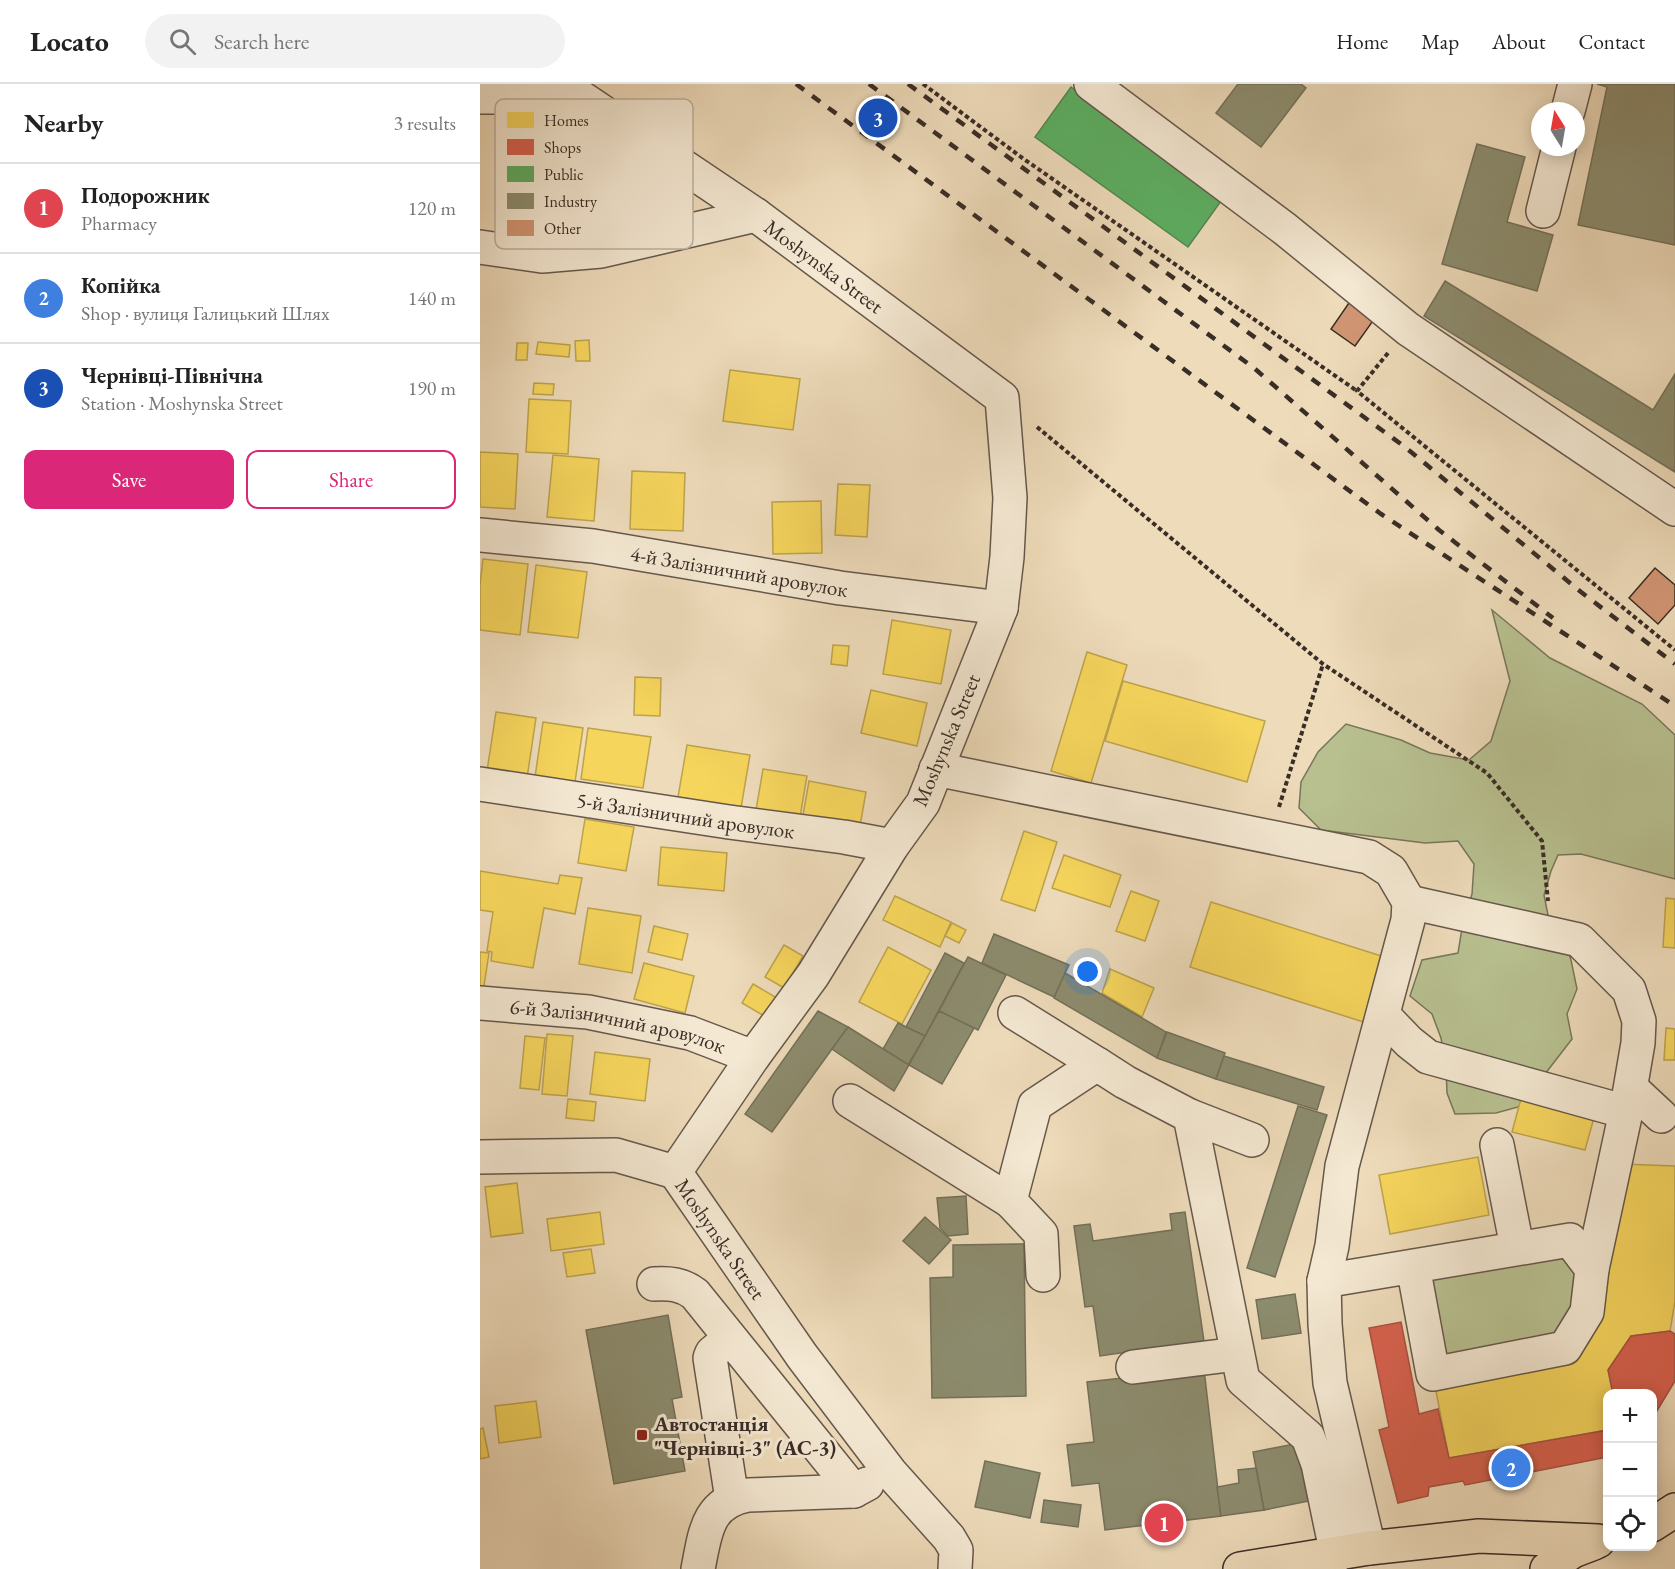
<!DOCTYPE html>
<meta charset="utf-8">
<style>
:root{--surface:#fff;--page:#f2f2f2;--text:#222;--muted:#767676;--line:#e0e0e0;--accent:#db2777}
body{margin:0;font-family:"EB Garamond",serif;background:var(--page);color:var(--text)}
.controls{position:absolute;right:18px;bottom:18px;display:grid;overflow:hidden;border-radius:12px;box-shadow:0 3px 15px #0003}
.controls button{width:54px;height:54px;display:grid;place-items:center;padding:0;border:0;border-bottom:2px solid var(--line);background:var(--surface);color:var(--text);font:30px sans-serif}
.compass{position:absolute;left:1051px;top:18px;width:54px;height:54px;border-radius:50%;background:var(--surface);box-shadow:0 3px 15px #0003;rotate:349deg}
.you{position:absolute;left:608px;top:888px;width:21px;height:21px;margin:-15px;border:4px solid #fff;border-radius:50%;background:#1a73e8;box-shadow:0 0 0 9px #1a73e833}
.badge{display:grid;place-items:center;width:39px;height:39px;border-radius:50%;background:var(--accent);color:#fff;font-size:20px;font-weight:700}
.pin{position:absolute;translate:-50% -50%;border:3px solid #fff;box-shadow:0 2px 6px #0006}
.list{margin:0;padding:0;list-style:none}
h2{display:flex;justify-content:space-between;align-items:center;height:78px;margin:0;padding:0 24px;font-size:26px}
h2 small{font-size:20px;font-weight:400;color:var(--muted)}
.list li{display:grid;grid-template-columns:39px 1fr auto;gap:18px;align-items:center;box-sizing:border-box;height:90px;padding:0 24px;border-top:2px solid var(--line)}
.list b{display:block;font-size:22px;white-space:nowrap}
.list p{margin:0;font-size:20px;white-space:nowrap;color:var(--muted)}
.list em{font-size:20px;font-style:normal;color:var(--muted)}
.actions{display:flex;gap:12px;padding:18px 24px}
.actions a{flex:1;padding:14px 0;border:2px solid var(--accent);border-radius:12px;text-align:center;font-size:21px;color:var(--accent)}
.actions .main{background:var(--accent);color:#fff}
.icon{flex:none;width:33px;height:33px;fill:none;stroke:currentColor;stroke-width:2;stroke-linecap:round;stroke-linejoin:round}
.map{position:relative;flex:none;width:1195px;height:1485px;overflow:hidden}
header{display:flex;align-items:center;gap:36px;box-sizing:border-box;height:84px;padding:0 30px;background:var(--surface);border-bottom:2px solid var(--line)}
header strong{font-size:28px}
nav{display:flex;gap:33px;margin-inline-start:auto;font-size:21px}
.search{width:420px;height:54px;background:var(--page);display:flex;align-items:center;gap:15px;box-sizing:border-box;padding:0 21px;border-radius:33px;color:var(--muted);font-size:22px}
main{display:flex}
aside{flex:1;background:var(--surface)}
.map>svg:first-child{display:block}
.green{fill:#b8c090;stroke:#78765c;stroke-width:1.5}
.homes{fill:#f6d55c;stroke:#bda34c;stroke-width:1.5}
.shops{fill:#d6604d;stroke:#a75142;stroke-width:1.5}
.public{fill:#5aae61;stroke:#508750;stroke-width:1.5}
.industry{fill:#8c8c6e;stroke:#737059;stroke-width:1.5}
.building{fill:#d19573;stroke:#392d27;stroke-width:1.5}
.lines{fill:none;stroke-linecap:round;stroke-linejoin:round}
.minor-casing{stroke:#66584c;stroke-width:36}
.highway-casing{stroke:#392d27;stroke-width:36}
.path{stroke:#392d27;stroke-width:4;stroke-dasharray:4.5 3;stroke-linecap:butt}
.minor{stroke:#f4e8d2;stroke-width:33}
.highway{stroke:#eedbba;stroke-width:33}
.rail{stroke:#392d27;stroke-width:4.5;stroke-dasharray:10 10;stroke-linecap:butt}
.poi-dot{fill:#8f2418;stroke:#f4e8d2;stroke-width:2}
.labels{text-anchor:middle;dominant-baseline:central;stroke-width:6;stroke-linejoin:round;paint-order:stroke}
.street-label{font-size:21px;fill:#392d27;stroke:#f4e8d2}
.poi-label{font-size:21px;font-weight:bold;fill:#392d27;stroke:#f4e8d2;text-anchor:start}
.key{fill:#f4e8d2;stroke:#bcb09f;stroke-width:1.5}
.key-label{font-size:16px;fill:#392d27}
</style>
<header>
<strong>Locato</strong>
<div class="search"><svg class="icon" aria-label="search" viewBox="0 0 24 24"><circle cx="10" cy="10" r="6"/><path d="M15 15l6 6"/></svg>Search here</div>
<nav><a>Home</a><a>Map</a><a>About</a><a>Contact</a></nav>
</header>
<main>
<aside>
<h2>Nearby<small>3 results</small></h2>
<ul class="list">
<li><span class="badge" style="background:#e0444e">1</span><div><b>Подорожник</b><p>Pharmacy</p></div><em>120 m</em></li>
<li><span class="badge" style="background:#3f7fe0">2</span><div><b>Копійка</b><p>Shop · вулиця Галицький Шлях</p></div><em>140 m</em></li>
<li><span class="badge" style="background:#1a4fb4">3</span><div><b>Чернівці-Північна</b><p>Station · Moshynska Street</p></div><em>190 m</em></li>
</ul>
<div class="actions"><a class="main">Save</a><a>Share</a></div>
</aside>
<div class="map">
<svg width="1195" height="1485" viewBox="0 0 1195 1485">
<rect width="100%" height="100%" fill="#eedbba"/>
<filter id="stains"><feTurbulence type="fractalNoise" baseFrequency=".00333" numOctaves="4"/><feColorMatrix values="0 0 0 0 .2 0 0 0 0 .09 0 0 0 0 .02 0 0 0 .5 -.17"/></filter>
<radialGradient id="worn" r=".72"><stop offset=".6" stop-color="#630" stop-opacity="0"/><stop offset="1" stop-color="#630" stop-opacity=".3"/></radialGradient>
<!-- green -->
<g class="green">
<polygon points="1012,526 1070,574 1162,620 1195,651 1195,795 1101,770 1078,771 1071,787 1064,811 1069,836 1083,852 1091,876 1097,905 1087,930 1092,955 1065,990 1052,1019 1016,1029 975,1030 967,1009 966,983 961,954 952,930 930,912 942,876 978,869 983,838 992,810 994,780 978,757 945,759 841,746 819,724 821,698 838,668 866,640 921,656 950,669 989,676 1011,657 1030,597"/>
<polygon points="1087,1162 1104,1187 1081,1257 957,1283 940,1188"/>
</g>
<!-- homes -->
<g class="homes">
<polygon points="109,256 110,277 96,277 95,257"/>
<polygon points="58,258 90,261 89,273 56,270"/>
<polygon points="37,259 48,259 47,276 36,276"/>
<polygon points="250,286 320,295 313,346 243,337"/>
<polygon points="54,299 74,300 73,311 53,310"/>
<polygon points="49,315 91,317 88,370 46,368"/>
<polygon points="0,368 38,370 35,425 0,423"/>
<polygon points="73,371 119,375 114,437 67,433"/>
<polygon points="152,387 205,389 203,447 150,445"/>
<polygon points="358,400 390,401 387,453 355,451"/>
<polygon points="341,417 342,469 293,470 292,418"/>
<polygon points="3,475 48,480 40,551 0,546 0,501"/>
<polygon points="56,481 107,488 98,554 48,548"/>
<polygon points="412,536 471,546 461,600 403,590"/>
<polygon points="353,561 369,562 367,582 351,580"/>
<polygon points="607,568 647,581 611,699 571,687"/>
<polygon points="155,593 181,594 180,632 154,631"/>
<polygon points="643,597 785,637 767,698 625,657"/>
<polygon points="391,606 447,619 437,662 381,649"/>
<polygon points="16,628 56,634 47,694 7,687"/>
<polygon points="63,638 103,644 95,698 55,693"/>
<polygon points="108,644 171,653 163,704 101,695"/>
<polygon points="207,661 270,671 261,724 198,713"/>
<polygon points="283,685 327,692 320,733 276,726"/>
<polygon points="329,697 386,708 380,742 323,731"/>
<polygon points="105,735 154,743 146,787 98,779"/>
<polygon points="544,747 577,758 555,827 521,816"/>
<polygon points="181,763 247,769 244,807 178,801"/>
<polygon points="584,771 641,791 630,823 572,804"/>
<polygon points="0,787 78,800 80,791 102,794 95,830 64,824 53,884 11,877 12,868 7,867 13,828 0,826"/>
<polygon points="651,807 679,817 665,857 636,847"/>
<polygon points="415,812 471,838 460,863 403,836"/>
<polygon points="1186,814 1195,815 1195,864 1183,863"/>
<polygon points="731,818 914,876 893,941 710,883"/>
<polygon points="108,824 161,832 152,889 99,880"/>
<polygon points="472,839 486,846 479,859 465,852"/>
<polygon points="174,842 208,850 202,876 168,868"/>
<polygon points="304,861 323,872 304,904 285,893"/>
<polygon points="408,863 451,886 422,940 379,918"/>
<polygon points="0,868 9,869 4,902 0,902"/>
<polygon points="164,879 214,892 205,929 154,915"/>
<polygon points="630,885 674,904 662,933 622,909"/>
<polygon points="273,900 297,914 286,933 262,919"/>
<polygon points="1186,944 1195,945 1195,976 1184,976"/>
<polygon points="67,950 93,952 87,1012 62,1010"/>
<polygon points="45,952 65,954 59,1006 40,1004"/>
<polygon points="115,968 170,975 165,1017 110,1010"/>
<polygon points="1042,1011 1115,1030 1105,1066 1032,1048"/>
<polygon points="88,1015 116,1018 114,1037 86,1034"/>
<polygon points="998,1073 1009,1131 910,1150 899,1091"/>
<polygon points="1142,1080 1195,1082 1195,1217 1190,1247 1151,1252 1128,1286 1133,1310 1128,1310 1128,1346 969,1374 955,1302 1087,1276"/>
<polygon points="37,1099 43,1149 11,1153 5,1103"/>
<polygon points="120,1128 124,1160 71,1167 67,1135"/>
<polygon points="111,1165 115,1189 87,1193 83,1169"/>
<polygon points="56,1317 61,1353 19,1359 15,1322"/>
<polygon points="3,1344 9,1373 0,1375 0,1345"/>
</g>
<!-- shops -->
<g class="shops">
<polygon points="921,1238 939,1330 958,1325 969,1374 1128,1346 1128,1373 985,1401 983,1397 949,1403 948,1412 918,1419 899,1346 909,1343 889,1244"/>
<polygon points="1190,1247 1195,1250 1195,1297 1172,1335 1172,1310 1133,1310 1128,1286 1151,1252"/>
</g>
<!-- public -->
<polygon class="public" points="591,3 744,113 708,163 555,53"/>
<!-- industry -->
<g class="industry">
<polygon points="758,0 821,0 826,4 781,63 736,29"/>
<polygon points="1117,0 1195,0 1195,161 1098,141 1127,3"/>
<polygon points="997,60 1045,73 1027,138 1073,151 1057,207 962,180"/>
<polygon points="965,197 1173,326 1195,290 1195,388 944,232"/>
<polygon points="514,850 589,881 574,913 502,879"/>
<polygon points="465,869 484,879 445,952 426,943"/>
<polygon points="488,873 526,891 498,946 459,927"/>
<polygon points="585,889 686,948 677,974 574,914"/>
<polygon points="338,927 368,943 292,1048 265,1030"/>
<polygon points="459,927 494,944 462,1000 429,981"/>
<polygon points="418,939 445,952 428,981 403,965"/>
<polygon points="368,943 429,981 414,1007 352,965"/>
<polygon points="687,948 745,969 736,995 677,974"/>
<polygon points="744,972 844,1003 837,1026 736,995"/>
<polygon points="818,1022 847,1031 795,1193 767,1184"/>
<polygon points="486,1112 488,1150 468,1152 460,1144 457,1114"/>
<polygon points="705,1128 724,1257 620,1272 613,1222 605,1223 594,1142 610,1140 613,1157 692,1146 690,1130"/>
<polygon points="445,1133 471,1156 449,1180 423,1157"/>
<polygon points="544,1160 546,1312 452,1314 450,1194 473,1193 473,1161"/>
<polygon points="815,1210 821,1249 782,1255 776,1216"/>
<polygon points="188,1231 202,1313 192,1315 205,1387 134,1400 106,1246"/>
<polygon points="724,1285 741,1432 625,1446 619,1399 592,1402 587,1361 614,1358 607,1298"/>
<polygon points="814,1360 834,1416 784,1426 773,1368"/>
<polygon points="505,1377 560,1389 550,1434 495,1423"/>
<polygon points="776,1384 784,1426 741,1432 737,1403 759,1399 758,1386"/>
<polygon points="564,1416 601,1421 598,1443 561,1438"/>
</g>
<!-- building -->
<g class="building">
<polygon points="871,216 895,234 875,262 851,245"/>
<polygon points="1175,484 1195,501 1195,521 1178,540 1149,514"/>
</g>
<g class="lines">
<defs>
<g id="minor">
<path id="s1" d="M81,0l195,131 246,183 8,100 -3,59 -6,51 -78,195 -31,43 -79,129 -60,82 -78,115 127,184 88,116 59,66 7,12 -1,19"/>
<polyline points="611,0 805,145 928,245 1195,425"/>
<polyline points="0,13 17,13 77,0"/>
<polyline points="1088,27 1095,0"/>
<polyline points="1063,127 1079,63"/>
<polyline points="0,163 62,172 121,167 276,131"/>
<path id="s2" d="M0,451l113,11 247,42 161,20"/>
<polyline points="456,685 889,773 911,787 929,818 928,836 862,1082 852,1162 844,1197 1090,1156 1112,1185 1107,1228 1085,1264 953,1290 933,1182"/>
<path id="s3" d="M0,700l249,38 115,15 48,9"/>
<path id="s4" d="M0,919l108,9 102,21 63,24"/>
<polyline points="535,929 617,980"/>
<polyline points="903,931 929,958 948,973 1132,1024 1147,1023 1158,959 1159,937 1149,906 1099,856 929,818"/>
<polyline points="1151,1004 1181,1032"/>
<polyline points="370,1017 530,1117 555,1021 617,980 645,998 710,1032 763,1296 828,1353 838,1380 857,1471"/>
<polyline points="710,1032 772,1056"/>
<polyline points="1017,1061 1037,1163"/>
<polyline points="0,1073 136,1071 195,1088"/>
<polyline points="530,1117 561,1150 563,1191"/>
<polyline points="1112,1185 1147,1023"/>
<polyline points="844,1197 845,1240 850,1299 889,1464"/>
<path d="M174,1200c15,-1 28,0 41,10l159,197"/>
<polyline points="250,1254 232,1269 230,1274 252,1415"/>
<polyline points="653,1283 757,1270"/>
<path d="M218,1485c7,-34 8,-67 50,-74l106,-4 13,-7"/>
</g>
<g id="highway">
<polyline points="1172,1441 1195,1426"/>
<polyline points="760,1485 889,1464 999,1452 1118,1457"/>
<polyline points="1067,1485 1093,1467 1114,1459"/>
</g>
</defs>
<!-- minor casing -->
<use href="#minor" class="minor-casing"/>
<!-- highway casing -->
<use href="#highway" class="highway-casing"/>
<!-- path -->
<g class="path">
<polyline points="443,0 541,73 877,307"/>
<polyline points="908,269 877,307 1195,566"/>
<polyline points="557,343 843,580 1007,689 1062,757 1068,817"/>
<polyline points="799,723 843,580"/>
</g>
<!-- minor -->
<use href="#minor" class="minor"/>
<!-- highway -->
<use href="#highway" class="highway"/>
<!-- rail -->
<g class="rail">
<polyline points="316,0 901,430 1195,622"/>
<polyline points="389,0 774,284 959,446 1073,534"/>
<polyline points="428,0 925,363 1101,508 1195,580"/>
</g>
</g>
<!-- markers -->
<rect class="poi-dot" x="156" y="1345" width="12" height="12" rx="3"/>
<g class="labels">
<!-- street labels -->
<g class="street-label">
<text stroke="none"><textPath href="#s1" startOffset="320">Moshynska Street</textPath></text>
<text stroke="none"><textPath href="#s2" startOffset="262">4-й Залізничний аровулок</textPath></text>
<text transform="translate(466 656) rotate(-67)">Moshynska Street</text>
<text stroke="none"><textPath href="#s3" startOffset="208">5-й Залізничний аровулок</textPath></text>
<text stroke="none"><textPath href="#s4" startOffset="140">6-й Залізничний аровулок</textPath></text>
<text stroke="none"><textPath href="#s1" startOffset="1488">Moshynska Street</textPath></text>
</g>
<!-- poi labels -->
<g class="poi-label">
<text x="174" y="1339">Автостанція<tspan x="174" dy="24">"Чернівці-3" (АС-3)</tspan></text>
</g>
</g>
<!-- legend -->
<rect x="15" y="15" width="198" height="150" rx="9" class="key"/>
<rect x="27" y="28" width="27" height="16" fill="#f6d55c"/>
<rect x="27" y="55" width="27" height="16" fill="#d6604d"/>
<rect x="27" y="82" width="27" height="16" fill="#5aae61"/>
<rect x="27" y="109" width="27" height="16" fill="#8c8c6e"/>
<rect x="27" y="136" width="27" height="16" fill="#d19573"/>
<g class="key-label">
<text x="64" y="42">Homes</text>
<text x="64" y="69">Shops</text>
<text x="64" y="96">Public</text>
<text x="64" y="123">Industry</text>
<text x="64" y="150">Other</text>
</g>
<rect width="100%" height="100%" filter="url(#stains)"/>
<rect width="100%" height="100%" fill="url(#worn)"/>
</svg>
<div class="controls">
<button>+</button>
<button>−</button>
<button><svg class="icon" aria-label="locate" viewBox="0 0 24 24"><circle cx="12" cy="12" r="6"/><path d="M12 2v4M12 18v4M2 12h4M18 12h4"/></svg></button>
</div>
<svg class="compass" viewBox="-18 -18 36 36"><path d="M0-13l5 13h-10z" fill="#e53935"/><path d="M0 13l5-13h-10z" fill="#767676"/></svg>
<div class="you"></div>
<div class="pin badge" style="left:684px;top:1439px;background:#e0444e">1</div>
<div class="pin badge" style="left:1031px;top:1384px;background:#3f7fe0">2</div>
<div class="pin badge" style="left:398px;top:34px;background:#1a4fb4">3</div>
</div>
</main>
